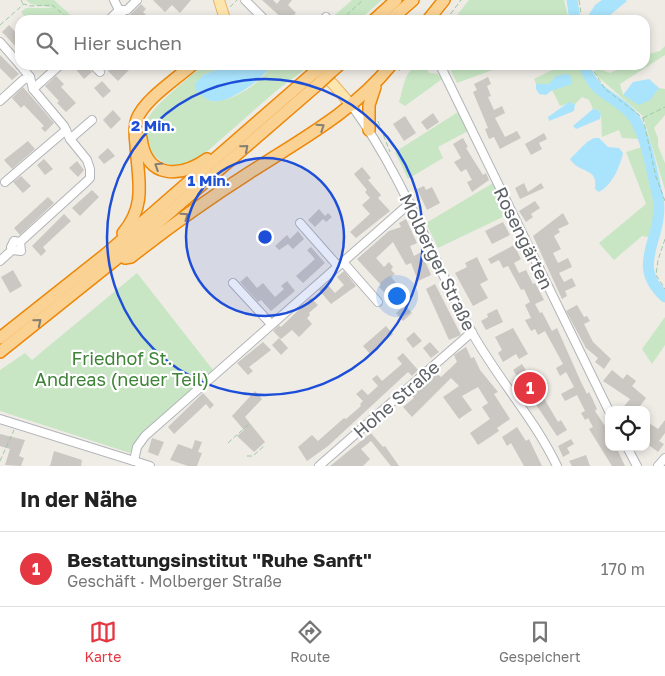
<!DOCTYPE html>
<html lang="de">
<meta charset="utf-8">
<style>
:root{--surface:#fff;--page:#f6f6f6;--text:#222;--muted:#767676;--line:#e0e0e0;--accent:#e43741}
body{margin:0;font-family:"Golos Text",sans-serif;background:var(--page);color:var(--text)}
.controls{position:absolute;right:15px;bottom:15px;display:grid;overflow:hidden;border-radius:10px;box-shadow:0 2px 8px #0003}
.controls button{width:45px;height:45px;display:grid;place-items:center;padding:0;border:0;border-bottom:1px solid var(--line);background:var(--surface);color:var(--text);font:25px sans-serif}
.you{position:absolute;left:396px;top:295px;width:18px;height:18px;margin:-12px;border:4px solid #fff;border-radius:50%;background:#1a73e8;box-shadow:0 0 0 8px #1a73e833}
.badge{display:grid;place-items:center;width:32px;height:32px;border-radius:50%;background:var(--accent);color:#fff;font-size:16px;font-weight:700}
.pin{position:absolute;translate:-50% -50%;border:2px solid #fff;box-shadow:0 1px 5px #0006}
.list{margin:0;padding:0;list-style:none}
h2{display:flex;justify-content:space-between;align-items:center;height:65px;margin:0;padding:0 20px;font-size:21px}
h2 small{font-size:16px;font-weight:400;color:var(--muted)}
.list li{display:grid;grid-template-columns:32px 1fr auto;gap:15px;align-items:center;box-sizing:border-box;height:75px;padding:0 20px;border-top:1px solid var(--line)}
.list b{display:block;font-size:19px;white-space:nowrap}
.list p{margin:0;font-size:16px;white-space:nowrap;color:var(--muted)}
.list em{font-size:16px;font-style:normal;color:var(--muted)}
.icon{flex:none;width:28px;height:28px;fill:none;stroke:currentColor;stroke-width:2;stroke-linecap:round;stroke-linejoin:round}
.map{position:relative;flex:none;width:665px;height:466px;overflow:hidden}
.search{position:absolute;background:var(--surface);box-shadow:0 2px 8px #0003;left:15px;right:15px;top:15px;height:55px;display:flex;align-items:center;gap:12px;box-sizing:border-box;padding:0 18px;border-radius:15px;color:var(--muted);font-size:19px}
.sheet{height:140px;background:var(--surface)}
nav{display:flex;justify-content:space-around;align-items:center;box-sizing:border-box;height:70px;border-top:1px solid var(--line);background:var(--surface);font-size:14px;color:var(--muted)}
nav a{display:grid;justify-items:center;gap:2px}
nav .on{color:var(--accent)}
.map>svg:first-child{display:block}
.green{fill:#c8e6c4}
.water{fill:#a9e3fc}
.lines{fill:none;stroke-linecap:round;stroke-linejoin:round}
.river{stroke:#a9e3fc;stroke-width:11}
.building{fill:#cbc7c3}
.minor-casing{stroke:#b1b4b8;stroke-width:10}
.major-casing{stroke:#edb361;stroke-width:12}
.highway-casing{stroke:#ee8707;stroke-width:14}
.path{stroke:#9ec9a4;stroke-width:1;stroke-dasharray:5 2.5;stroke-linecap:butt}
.minor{stroke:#fff;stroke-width:8}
.major{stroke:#fde5ae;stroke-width:10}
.highway{stroke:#fad293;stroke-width:11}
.highway-bridge-casing{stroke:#ee8707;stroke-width:14;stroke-linecap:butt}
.highway-bridge{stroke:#fad293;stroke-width:11}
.oneway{stroke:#857e71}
.ring{fill:none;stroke:#1d4ed8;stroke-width:2.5}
.labels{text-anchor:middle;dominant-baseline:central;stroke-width:4.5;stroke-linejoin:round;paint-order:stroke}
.street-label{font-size:18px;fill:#5e6266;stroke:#fff}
.park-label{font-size:18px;fill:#3e8337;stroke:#fff}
.centre{fill:#1d4ed8;stroke:#fff;stroke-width:2.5}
.ring-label{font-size:15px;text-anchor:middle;font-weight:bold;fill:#1d4ed8;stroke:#fff;stroke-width:4.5;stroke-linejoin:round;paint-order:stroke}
</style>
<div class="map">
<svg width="665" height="466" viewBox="0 0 665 466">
<rect width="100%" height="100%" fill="#efece6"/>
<!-- green -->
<g class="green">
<polygon points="26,0 54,0 76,20 28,20 21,12 26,8 53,8 31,4"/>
<polygon points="352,0 382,0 359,20 329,20"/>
<polygon points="469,0 564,0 569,20 453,20"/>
<polygon points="665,46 665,55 620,84 623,95 656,92 659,88 665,89 665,115 654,128 658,138 658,146 665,163 665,190 643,116 596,75 593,65 600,65 604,71 611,73 625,65 645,65 645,55 660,51"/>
<path d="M203,65h26l-26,10 7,26c20,2 44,-14 57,-29l-5,-7h39l4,4 -29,22 -82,72c-18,9 -33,0 -47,-13 -2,-8 -4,-15 -3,-23 4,-19 44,-48 59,-62z"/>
<path d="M424,65l5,8 9,1 4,5 -37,27 -6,-4c5,-14 5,-37 25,-37z"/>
<polygon points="448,65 506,65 457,83"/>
<path d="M562,65h21c5,14 11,26 24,35 17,13 30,15 33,39l-18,-1 -3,-8 -17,7 -1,-23 -3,-4 -5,-1 -4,-9 -7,-3 -7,7 -6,-1 -9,3 -11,-22h-13l-2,-5z"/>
<polygon points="458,112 468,131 438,147 443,158 408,179 395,152"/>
<path d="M642,147c9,29 23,61 12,91l-12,-2 -28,24 -15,-17 47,-39 -20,-52z"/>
<polygon points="493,183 507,215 438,248 426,223"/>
<polygon points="137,273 213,370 136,441 130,453 0,411 0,370 25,353 32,360"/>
<polygon points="665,317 665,345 652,364 642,349"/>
</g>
<!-- water -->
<g class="water">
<polygon points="602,0 626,0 627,1 604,20 590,20 588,16 595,5"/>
<path d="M229,65h33l5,6c-10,12 -40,33 -55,30 -6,-1 -11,-7 -16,-11l-1,-6 8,-9z"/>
<polygon points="566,74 570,75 572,84 551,91 546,95 539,94 536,89 536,84 549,84 556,76"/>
<polygon points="649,79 659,88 650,100 639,105 623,95 633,82"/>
<polygon points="569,102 575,104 574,111 549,121 548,117"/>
<polygon points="593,109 598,110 601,114 600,119 576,129 573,126"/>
<path d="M594,138h5l9,9 11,1 4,5c-3,14 -11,32 -24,39l-4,-3c4,-22 -16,-15 -25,-30l17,-17z"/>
</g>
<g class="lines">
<!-- river -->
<g class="river">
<polyline points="572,0 575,20"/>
<path d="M584,65c11,31 28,28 47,49 15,17 21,60 27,83 7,42 -30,66 7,100"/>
</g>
</g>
<!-- building -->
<g class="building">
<polygon points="153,0 191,0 180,13 172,5 165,12"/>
<polygon points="262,0 273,0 277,4 280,0 292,0 288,5 296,13 289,20 284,20"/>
<polygon points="141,4 146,9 143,12 151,20 135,20 130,15"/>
<polygon points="9,25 20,37 20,51 2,32"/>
<polygon points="0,55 19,74 12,80 0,68"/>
<polygon points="76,65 85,65 92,72 84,79 74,67"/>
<polygon points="114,65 124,65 129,70 118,81 108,71"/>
<polygon points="56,76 64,84 61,87 76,103 66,112 57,103 59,101 45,86"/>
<polygon points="488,77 491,84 487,86 491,96 488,97 494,110 502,106 505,113 495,118 505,137 517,131 521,138 500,149 494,137 489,139 485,129 488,128 473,92 477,90 474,84"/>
<polygon points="102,81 111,91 103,98 94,88"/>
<polygon points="23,87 54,123 45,132 41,128 44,126 24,105 21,108 12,98"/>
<polygon points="113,110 121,119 111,129 103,120"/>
<polygon points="433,113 439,122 427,130 421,122"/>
<polygon points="405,116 416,133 404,141 393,124"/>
<polygon points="544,133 547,139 539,143 542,149 531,155 525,144"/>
<polygon points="463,138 468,147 466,148 483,175 486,173 489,180 472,192 467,182 472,180 466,169 461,172 454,162 461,158 453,144"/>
<polygon points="28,141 35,149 12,169 4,160"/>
<polygon points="108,148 115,156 104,164 98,157"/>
<polygon points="44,159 53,169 45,175 37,165"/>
<polygon points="77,161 84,170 78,177 69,168"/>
<polygon points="362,167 371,178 368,180 381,195 378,198 390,211 356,238 350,232 370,214 362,205 370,198 365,192 367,190 354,174"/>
<polygon points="21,176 31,186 23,193 13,182"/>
<polygon points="524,183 528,192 541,183 544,188 520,199 515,188"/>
<polygon points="424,186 426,190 432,187 440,203 427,210 417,189"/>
<polygon points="92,190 99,197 80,216 72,208"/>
<polygon points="48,197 54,203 20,235 14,228"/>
<polygon points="535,201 540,208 531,214 533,217 526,222 519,211"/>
<polygon points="319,209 325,216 328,213 332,217 326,222 323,219 315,227 308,220"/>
<polygon points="563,213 569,224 558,229 560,232 554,236 561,249 553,253 558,263 568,258 572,267 559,273 564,282 572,278 576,286 565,291 567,296 562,299 533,236"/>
<polygon points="64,214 71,221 43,247 46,251 41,256 32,246"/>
<polygon points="406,219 417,243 410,246 414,256 421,252 431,275 418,281 411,263 406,265 393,242 376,258 384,267 389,262 393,267 391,270 395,274 391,277 397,284 386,294 379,287 381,285 357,259 389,231 401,227 399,223"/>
<polygon points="503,222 510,235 492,244 485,231"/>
<polygon points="298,231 304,239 293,249 288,244 279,250 275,246 287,235 290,239"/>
<polygon points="514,245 521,259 514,263 519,273 526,270 533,284 535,283 538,288 544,300 535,304 540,313 542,312 552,331 557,328 581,382 587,394 589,392 592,398 597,409 595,411 609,432 609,447 616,447 625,466 612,466 589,429 593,427 588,418 585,420 581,413 585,411 577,395 565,401 561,394 574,387 566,372 560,376 556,368 563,364 545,331 538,335 535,329 531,331 525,320 531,318 525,305 530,302 524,289 521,290 508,266 503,268 499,260 491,264 488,259"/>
<polygon points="311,247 325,263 303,283 296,276 315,259 307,250"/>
<polygon points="477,257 488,280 480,284 488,298 473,306 455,273 467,267 465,263"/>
<polygon points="13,270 22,286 10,293 1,277"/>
<polygon points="344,271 356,286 331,304 319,290 327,284 335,293 344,285 337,277"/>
<polygon points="247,276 257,288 263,283 275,297 284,289 281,286 287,281 295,291 271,311 261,300 258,302 240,282"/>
<polygon points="435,284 461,335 449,340 426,289"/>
<polygon points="311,298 318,305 309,313 310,315 307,318 312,324 299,337 292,330 281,339 273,331 279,325 281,327"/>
<polygon points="405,305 412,313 403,321 396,313"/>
<polygon points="577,305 584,317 587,316 590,321 584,324 593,342 611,359 604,369 595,362 598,358 586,348 566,311"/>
<polygon points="497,309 503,322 486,330 481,321 488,317 487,314"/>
<polygon points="386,326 393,334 370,354 363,346"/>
<polygon points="513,328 528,354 519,359 516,354 503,362 498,353 502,350 495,337"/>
<polygon points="414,332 422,341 413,348 406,339"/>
<polygon points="279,338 288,348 281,355 272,345"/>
<polygon points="263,342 271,350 249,367 253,371 248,375 237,363"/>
<polygon points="430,342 439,352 431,358 423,348"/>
<polygon points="466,347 471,358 474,357 480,370 498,392 494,394 510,419 497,428 499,431 478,445 470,433 490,419 482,407 488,403 478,387 462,396 472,410 459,419 443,397 459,386 451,378 412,417 403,407 414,398 412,396 437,374 441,377 457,362 454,355"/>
<polygon points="403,353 418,370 412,376 408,372 328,446 307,461 298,447 312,435 318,441 344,418 346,419 361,406 360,404 363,401 356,394 362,389 368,395 378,386 372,379 377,375 382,381 402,364 397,358"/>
<polygon points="522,364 533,382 543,376 548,384 539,390 558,422 561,420 567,430 557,436 513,370"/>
<polygon points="612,370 623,379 627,374 636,381 632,386 646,398 637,410 621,410 630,399 603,381"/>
<polygon points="255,391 262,399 245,417 265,442 254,452 237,436 244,430 232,416"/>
<polygon points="203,393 214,405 210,409 206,404 174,434 168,427"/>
<polygon points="665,420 665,433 659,441 664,444 658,452 646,443 646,421 658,429"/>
<polygon points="517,427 526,441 529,439 542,466 524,466 511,443 507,446 502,437"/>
<polygon points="371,433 383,447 385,446 399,466 391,466 371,441 361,449 370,459 363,466 330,466"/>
<polygon points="0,434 25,440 19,456 24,458 21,466 5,465 10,449 0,446"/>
<polygon points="152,438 164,442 158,456 148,452"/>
<polygon points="571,439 574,444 567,448 570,453 563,457 558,446"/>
<polygon points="195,440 202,442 198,452 202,453 197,466 188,466 170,460 178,444 192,449"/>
<polygon points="54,451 82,460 81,466 50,466"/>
<polygon points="586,455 590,466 572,466 569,461"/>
</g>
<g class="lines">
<defs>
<g id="minor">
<polyline points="245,0 265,20"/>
<polyline points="119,10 127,10 137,0"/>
<polyline points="118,12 125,20"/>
<polyline points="109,20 119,10 114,0"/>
<polyline points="323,20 326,17"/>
<polyline points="0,42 20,65"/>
<polyline points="93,65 100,72"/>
<polyline points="440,65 609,411"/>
<polyline points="33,89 60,65"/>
<polyline points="0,101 23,80 30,77"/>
<path d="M352,106c51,70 79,150 119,225 26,47 63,87 86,135"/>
<polyline points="70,139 92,120"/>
<polyline points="5,182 66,130"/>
<polyline points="300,223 337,265"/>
<polyline points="20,242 21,251 12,250 11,247 14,241 20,242 86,182 90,178 90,169 87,160 70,139 64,126 33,89 30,77 20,65"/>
<polyline points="0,261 12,250"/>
<polyline points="343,262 378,302"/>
<polyline points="233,283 271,324"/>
<polyline points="0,419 150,466"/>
<polyline points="627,447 637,466"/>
<polyline points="134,461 137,447 145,436 410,203"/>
<polyline points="319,466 472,332"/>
<polyline points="658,466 665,458"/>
</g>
<g id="major">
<polyline points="219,0 225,19"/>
<polyline points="311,65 333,84 352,106"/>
</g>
<g id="highway">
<polyline points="374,20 396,0"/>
<polyline points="390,20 413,0"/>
<polyline points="428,20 444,0"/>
<polyline points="331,72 339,65"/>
<polyline points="369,130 369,105 375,87"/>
<path d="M141,138c5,41 39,40 66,21"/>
<path d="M123,233c24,-28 15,-54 13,-88 -1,-8 -2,-18 1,-26 7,-19 39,-40 55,-54"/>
<path d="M125,258l6,-1c38,-30 77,-58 118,-84 51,-33 104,-61 142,-108"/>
<polyline points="0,338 106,254 310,76"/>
<polyline points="0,352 115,260 317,85"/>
</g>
</defs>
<!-- minor casing -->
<use href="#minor" class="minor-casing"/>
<!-- major casing -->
<use href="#major" class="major-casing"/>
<!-- highway casing -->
<use href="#highway" class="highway-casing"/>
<!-- path -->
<g class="path">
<polyline points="21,0 23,4"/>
<polyline points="579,0 582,20"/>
<polyline points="230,7 237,0"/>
<polyline points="341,20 363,0"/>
<polyline points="446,20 461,0"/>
<polyline points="0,25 24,4 30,6 52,5 70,20"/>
<polyline points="590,65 605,89 643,118 656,177 665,201"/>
<polyline points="399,71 404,65"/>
<polyline points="643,118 665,107"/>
<polyline points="378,121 390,152"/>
<polyline points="665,239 658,260 656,275 665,289"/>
<polyline points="228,443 249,424"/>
<polyline points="247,456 253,456 265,445"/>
<polyline points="0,461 14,430"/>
</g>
<!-- minor -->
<use href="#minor" class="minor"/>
<!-- major -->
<use href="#major" class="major"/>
<!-- highway -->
<use href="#highway" class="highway"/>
<defs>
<g id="highway-bridge">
<polyline points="310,76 323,65"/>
<polyline points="317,85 331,72"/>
</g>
</defs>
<!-- highway-bridge casing -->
<use href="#highway-bridge" class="highway-bridge-casing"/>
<!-- highway-bridge -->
<use href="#highway-bridge" class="highway-bridge"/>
</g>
<!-- one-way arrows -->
<defs><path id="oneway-chevron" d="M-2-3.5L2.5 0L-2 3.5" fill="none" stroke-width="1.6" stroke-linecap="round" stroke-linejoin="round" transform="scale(1.25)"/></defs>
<g class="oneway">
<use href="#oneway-chevron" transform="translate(321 127) rotate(-34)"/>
<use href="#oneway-chevron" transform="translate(245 148) rotate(-41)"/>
<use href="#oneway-chevron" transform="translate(158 166) rotate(-148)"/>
<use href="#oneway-chevron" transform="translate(185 216) rotate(-35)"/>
<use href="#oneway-chevron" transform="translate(38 322) rotate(-39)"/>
</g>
<!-- distance rings -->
<circle cx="265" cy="237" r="79" fill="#1d4ed8" fill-opacity=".12"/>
<g class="ring">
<circle cx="265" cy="237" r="79"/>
<circle cx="265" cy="237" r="158"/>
</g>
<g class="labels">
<!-- street labels -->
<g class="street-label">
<text transform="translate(524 238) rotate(64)">Rosengärten</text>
<text transform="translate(438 262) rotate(64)">Molberger Straße</text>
<text transform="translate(396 399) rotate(-41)">Hohe Straße</text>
</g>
<!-- park labels -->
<g class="park-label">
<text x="122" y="358">Friedhof St.<tspan x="122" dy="21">Andreas (neuer Teil)</tspan></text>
</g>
</g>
<circle cx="265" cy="237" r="8" class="centre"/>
<g class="ring-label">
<text x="153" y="131">2 Min.</text>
<text x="209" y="186">1 Min.</text>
</g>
</svg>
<div class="controls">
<button><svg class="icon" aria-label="locate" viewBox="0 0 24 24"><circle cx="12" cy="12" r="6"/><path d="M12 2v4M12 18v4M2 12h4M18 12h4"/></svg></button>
</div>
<div class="you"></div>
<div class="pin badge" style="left:530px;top:388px">1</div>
<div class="search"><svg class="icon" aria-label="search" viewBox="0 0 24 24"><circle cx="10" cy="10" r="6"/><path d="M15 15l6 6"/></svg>Hier suchen</div>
</div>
<section class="sheet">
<h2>In der Nähe<small></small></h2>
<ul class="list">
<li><span class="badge">1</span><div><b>Bestattungsinstitut &quot;Ruhe Sanft&quot;</b><p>Geschäft · Molberger Straße</p></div><em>170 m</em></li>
</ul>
</section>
<nav>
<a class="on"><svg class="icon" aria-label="map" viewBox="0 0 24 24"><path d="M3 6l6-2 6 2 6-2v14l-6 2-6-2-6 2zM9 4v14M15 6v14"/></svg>Karte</a>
<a><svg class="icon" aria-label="directions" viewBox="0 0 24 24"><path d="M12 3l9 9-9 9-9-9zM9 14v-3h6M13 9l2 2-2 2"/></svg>Route</a>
<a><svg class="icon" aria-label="saved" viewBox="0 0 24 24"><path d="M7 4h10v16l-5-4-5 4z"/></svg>Gespeichert</a>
</nav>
